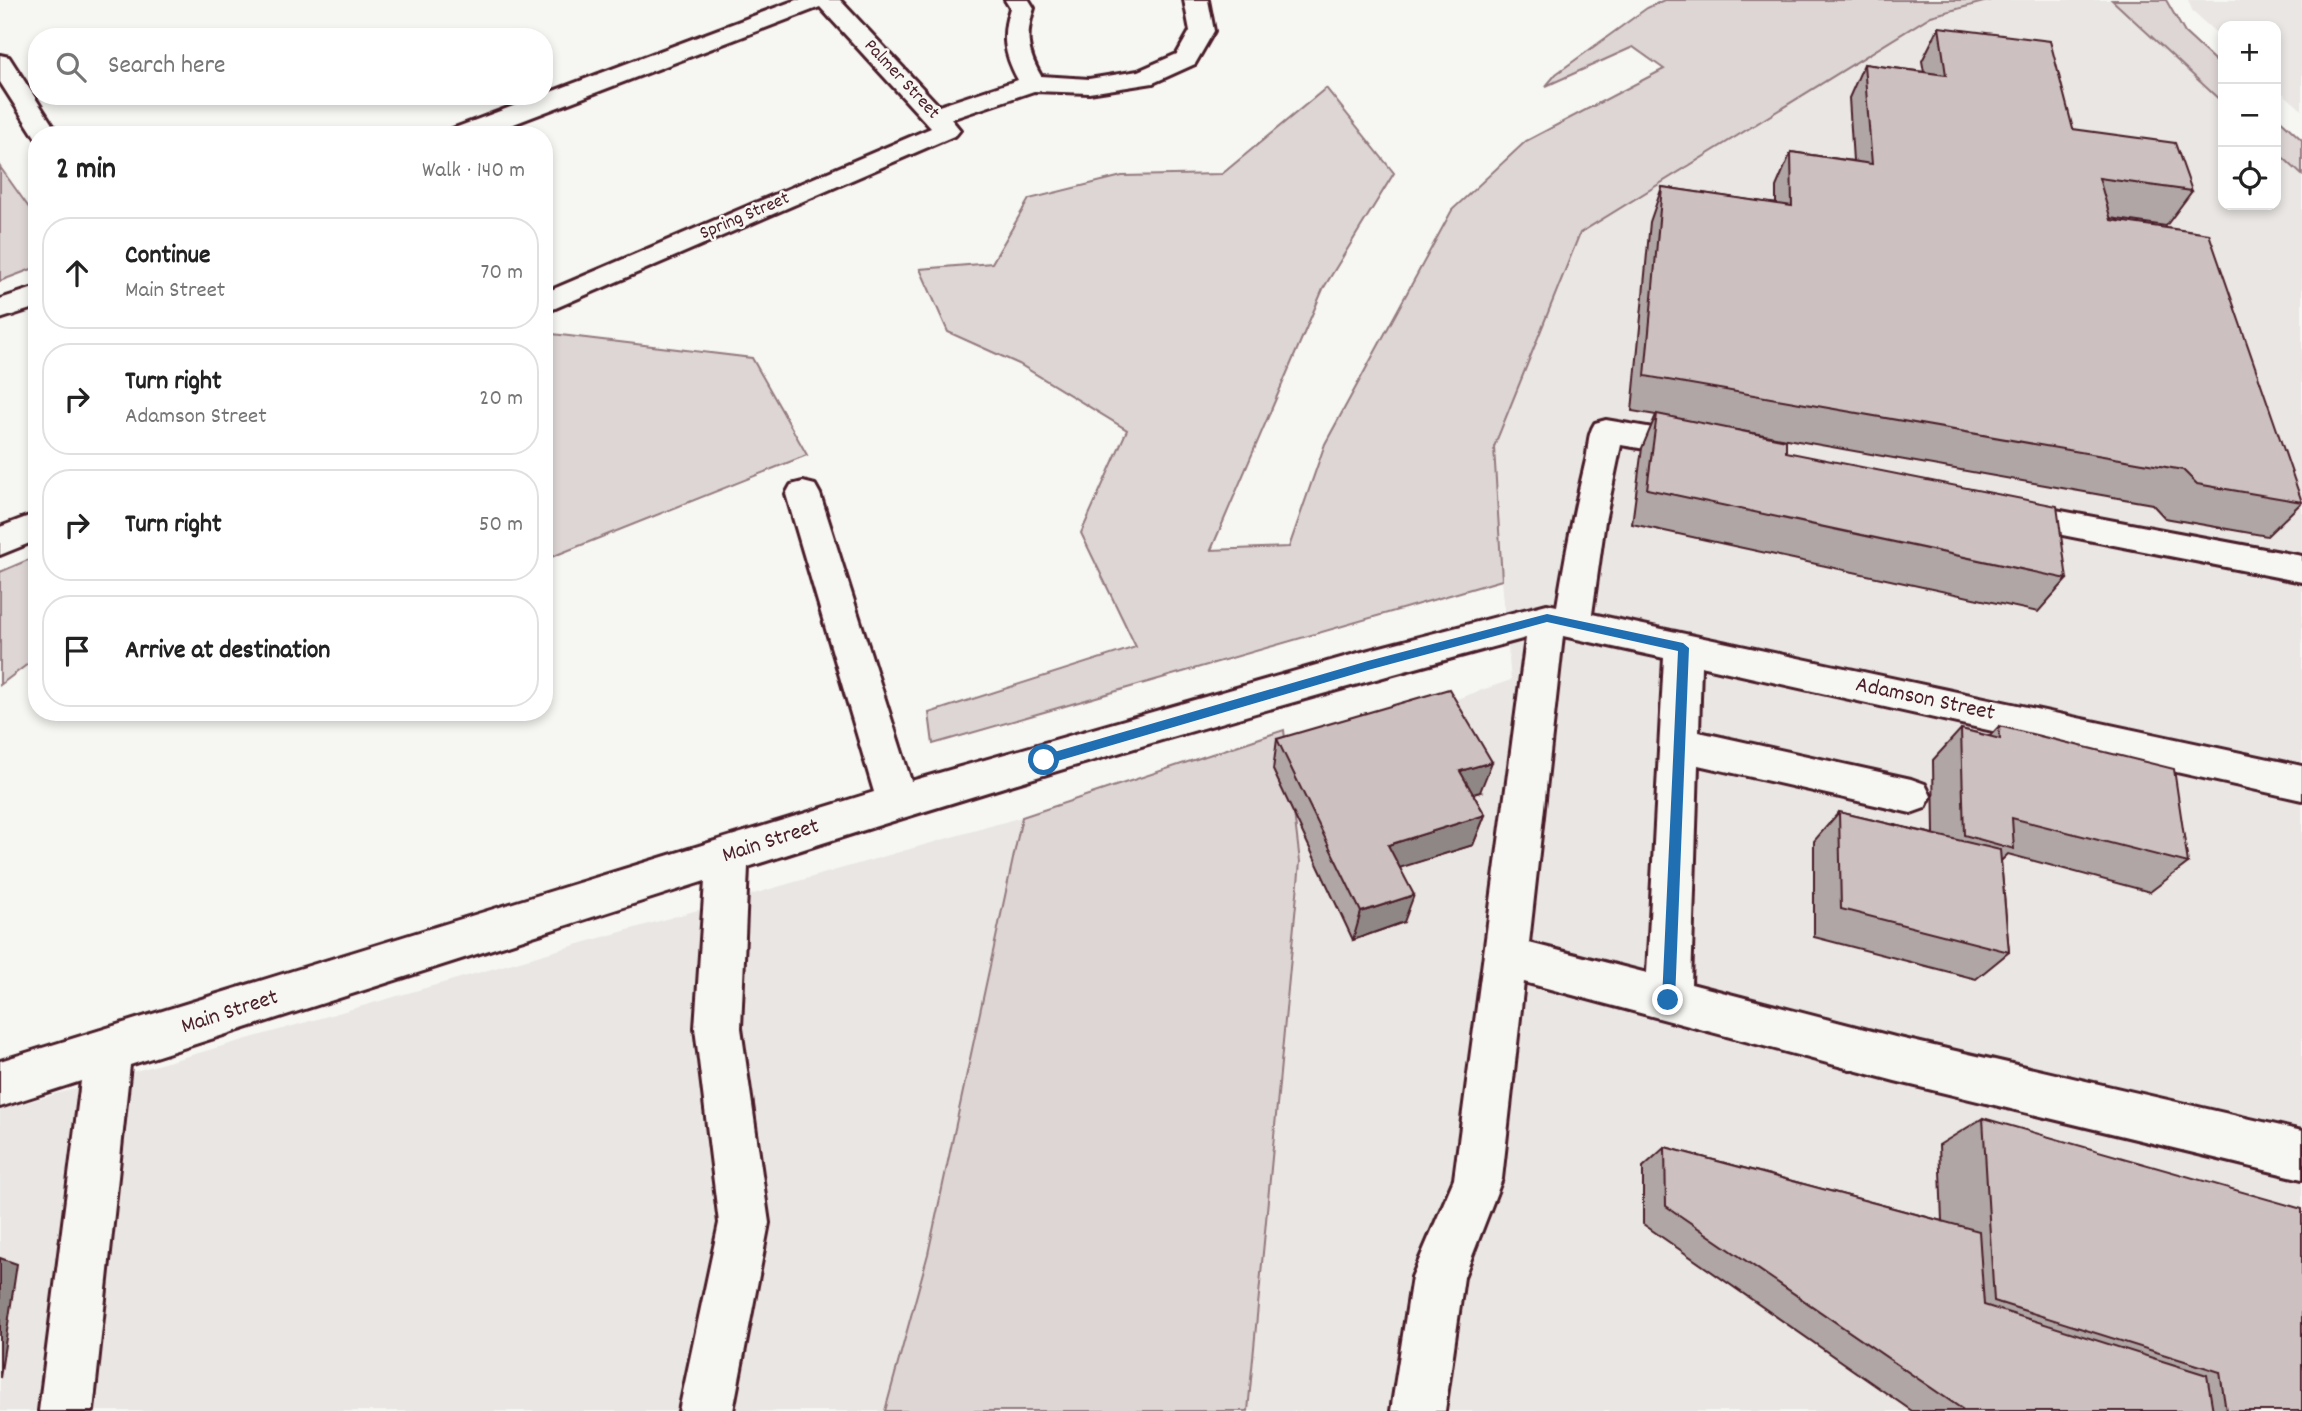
<!DOCTYPE html>
<meta charset="utf-8">
<style>
:root{--surface:#fff;--page:#f2f2f2;--text:#222;--muted:#767676;--line:#e0e0e0}
body{margin:0;font-family:Dekko,sans-serif;background:var(--page);color:var(--text)}
.controls{position:absolute;right:21px;top:21px;display:grid;overflow:hidden;border-radius:14px;box-shadow:0 4px 10px #0003}
.controls button{width:63px;height:63px;display:grid;place-items:center;padding:0;border:0;border-bottom:2px solid var(--line);background:var(--surface);color:var(--text);font:35px sans-serif}
.stop{position:absolute;width:21px;height:21px;margin:-16px;border:5px solid #1f6fb2;border-radius:50%;background:#fff}
.stop.end{background:#1f6fb2;border-color:#fff;box-shadow:0 2px 7px #0008}
.list{margin:0;padding:0;list-style:none}
h2{display:flex;justify-content:space-between;align-items:center;height:91px;margin:0;padding:0 28px;font-size:30px}
h2 small{font-size:23px;font-weight:400;color:var(--muted)}
.list li{display:grid;grid-template-columns:46px 1fr auto;gap:21px;align-items:center;box-sizing:border-box;height:112px;margin:0 14px 14px;padding:0 14px;border:2px solid var(--line);border-radius:28px}
.list b{display:block;font-size:26px;white-space:nowrap}
.list p{margin:0;font-size:23px;white-space:nowrap;color:var(--muted)}
.list em{font-size:23px;font-style:normal;color:var(--muted)}
.icon{flex:none;width:38px;height:38px;fill:none;stroke:currentColor;stroke-width:2;stroke-linecap:round;stroke-linejoin:round}
.map{position:relative;flex:none;width:2302px;height:1411px;overflow:hidden}
.search{position:absolute;background:var(--surface);box-shadow:0 4px 10px #0003;left:28px;top:28px;width:525px;height:77px;display:flex;align-items:center;gap:18px;box-sizing:border-box;padding:0 24px;border-radius:28px;color:var(--muted);font-size:26px}
.panel{position:absolute;background:var(--surface);box-shadow:0 4px 10px #0003;left:28px;top:126px;width:525px;height:595px;border-radius:28px}
.map>svg:first-child{display:block}
.built{fill:#e9e6e3}
.green{fill:#ddd6d5;stroke:#947a80;stroke-width:2}
.lines{fill:none;stroke-linecap:round;stroke-linejoin:round}
.minor-casing{stroke:#4a1f2b;stroke-width:6}
.minor{fill:#f6f6f2;fill-rule:evenodd}
.wall{fill:#afa6a5;stroke:#4a1f2b;stroke-width:2}
.shaded-wall{fill:#8f8786;stroke:#4a1f2b;stroke-width:2}
.building{fill:#ccc1c0;stroke:#4a1f2b;stroke-width:2}
.route{fill:#1f6fb2}
.labels{text-anchor:middle;dominant-baseline:central;stroke-width:5;stroke-linejoin:round;paint-order:stroke}
.far-street-label{font-size:19px;fill:#4a1f2b;stroke:#f6f6f2}
.street-label{font-size:23px;fill:#4a1f2b;stroke:#f6f6f2}
</style>
<div class="map">
<svg width="2302" height="1411" viewBox="0 0 2302 1411">
<rect width="100%" height="100%" fill="#f6f6f2"/>
<filter id="ink" filterUnits="userSpaceOnUse"><feTurbulence type="fractalNoise" baseFrequency=".0143" numOctaves="2"/><feDisplacementMap in="SourceGraphic" scale="14" xChannelSelector="R" yChannelSelector="G"/><feConvolveMatrix kernelMatrix="1 2 1 2 8 2 1 2 1" color-interpolation-filters="sRGB"/></filter>
<g filter="url(#ink)">
<!-- built -->
<g class="built">
<polygon points="1991,0 2112,0 2223,103 2223,205 2276,205 2276,151 2302,175 2302,1411 1248,1411 1300,862 1288,758 1511,680 1502,580 1494,447 1580,233 1931,16"/>
<polygon points="2188,0 2302,0 2302,110 2276,87 2276,26 2223,26 2223,39 2193,12"/>
<polygon points="1022,817 928,1254 885,1411 0,1411 0,1110"/>
</g>
<!-- green -->
<g class="green">
<polygon points="1664,0 1991,0 1931,16 1580,233 1494,447 1502,580 933,744 929,713 1136,647 1081,533 1127,430 1019,364 948,332 920,269 992,263 1029,199 1122,176 1222,174 1326,88 1394,173 1323,289 1211,550 1289,547 1325,444 1452,210 1526,141 1664,69 1633,47 1546,86 1556,74 1647,8"/>
<polygon points="2112,0 2166,0 2185,33 2223,68 2223,103"/>
<polygon points="2276,116 2302,140 2302,175 2276,151"/>
<polygon points="0,167 37,219 37,267 0,281"/>
<polygon points="544,333 752,358 807,455 544,560"/>
<polygon points="37,556 37,657 0,685 0,572"/>
<polygon points="1284,730 1300,862 1248,1411 885,1411 928,1254 1022,817"/>
</g>
<g class="lines">
<defs>
<g id="minor">
<path d="M796,0h44l99,106 79,-26c-14,-26 -17,-44 -8,-72l-5,-8h24l5,8c-9,27 -7,44 7,68l48,3 49,-8 39,-17 13,-23 -6,-31h24l6,31 -19,33 -42,19 -64,10 -55,-2 -83,28 9,11 -4,5 -412,178v-20l387,-165 -111,-121 -335,128h-37l4,-6z"/>
<polygon points="0,55 9,57 59,135 37,135 37,140 0,82"/>
<polygon points="37,287 37,307 0,319 0,299"/>
<path d="M1606,420l94,16 12,3 4,8 -4,8 -12,3 -79,-13 -16,76 -13,93 710,152v34l-601,-134 -2,66 212,47 14,5 6,12 -6,12 -14,5 -213,-48 -7,219 204,53 407,94v48l-407,-98 -371,-99 -22,197 -38,98 -19,134h-54l21,-134 42,-98 72,-541c-261,70 -520,146 -778,229l-7,161 28,195 -36,188h-54l40,-188 -24,-195 10,-147 -575,184 -37,346h-54l42,-330 -81,26v-46l874,-269 -88,-298 5,-9 12,-3 12,3 5,9 91,287 458,-131 178,-46 10,2c8,-49 17,-97 29,-146 3,-13 1,-25 9,-37zM1563,636l101,22 -17,315 -118,-30z"/>
<polygon points="2008,501 2302,556 2302,582 1996,522 1991,513 1996,504"/>
<polygon points="37,513 37,540 0,555 0,527"/>
</g>
</defs>
<!-- minor casing -->
<use href="#minor" class="minor-casing"/>
<!-- minor -->
<use href="#minor" class="minor"/>
</g>
<!-- wall -->
<g class="wall">
<polygon points="1939,27 2073,129 2192,191 2166,226 2110,218 2302,502 2267,536 2165,518 2152,504 1731,429 1786,452 2067,579 2038,612 1632,524 1642,448 1656,415 1632,411 1650,222 1662,187 1776,204 1776,187 1791,152 1853,161 1849,98 1864,64 1924,72 1922,61"/>
<polygon points="1999,726 2188,863 2150,892 2008,854 2001,861 2009,952 1976,979 1814,937 1814,841 1839,812 1934,834 1933,760 1961,729 1990,736"/>
<polygon points="1277,739 1480,792 1473,794 1485,815 1473,845 1400,867 1404,922 1353,940 1273,770"/>
<polygon points="1983,1118 2302,1411 1912,1411 1643,1224 1643,1167 1665,1147 1942,1221 1939,1145"/>
</g>
<!-- shaded-wall -->
<g class="shaded-wall">
<polygon points="1492,762 1480,792 1449,801 1460,771"/>
<polygon points="1485,815 1473,845 1380,874 1388,845"/>
<polygon points="1414,895 1404,922 1353,940 1361,912"/>
<polygon points="0,1258 17,1264 0,1378"/>
</g>
<!-- building -->
<g class="building">
<polygon points="1939,27 2050,41 2073,129 2175,143 2192,191 2099,178 2111,220 2209,234 2302,502 2197,484 2183,470 1645,376 1662,187 1792,206 1791,152 1872,164 1864,64 1946,75"/>
<polygon points="1657,414 1786,440 1786,452 2057,506 2067,579 1647,489"/>
<polygon points="1449,689 1492,762 1460,771 1485,815 1388,845 1414,895 1361,912 1277,739"/>
<polygon points="1999,726 2174,769 2188,863 2012,818 2014,849 1964,835 1961,729 2000,739"/>
<polygon points="1839,812 2000,850 2009,952 1841,909"/>
<polygon points="1983,1118 2302,1209 2302,1411 2226,1411 2220,1372 1994,1301"/>
<polygon points="1665,1147 1979,1231 1984,1305 2207,1375 2213,1411 1965,1411 1666,1206"/>
</g>
</g>
<!-- route -->
<polygon class="route" points="1547,614 1683,643 1689,648 1675,1000 1668,1006 1662,1000 1678,651 1547,622 1368,670 1044,765 1038,760 1044,755 1368,661"/>
<g class="labels">
<!-- far-street labels -->
<g class="far-street-label">
<text transform="translate(901 80) rotate(47)">Palmer Street</text>
<text transform="translate(745 217) rotate(-23)">Spring Street</text>
</g>
<!-- street labels -->
<g class="street-label">
<text transform="translate(1925 700) rotate(12)">Adamson Street</text>
<text transform="translate(771 842) rotate(-18)">Main Street</text>
<text transform="translate(230 1013) rotate(-18)">Main Street</text>
</g>
</g>
</svg>
<div class="controls">
<button>+</button>
<button>−</button>
<button><svg class="icon" aria-label="locate" viewBox="0 0 24 24"><circle cx="12" cy="12" r="6"/><path d="M12 2v4M12 18v4M2 12h4M18 12h4"/></svg></button>
</div>
<div class="stop" style="left:1044px;top:760px"></div>
<div class="stop end" style="left:1668px;top:1000px"></div>
<div class="search"><svg class="icon" aria-label="search" viewBox="0 0 24 24"><circle cx="10" cy="10" r="6"/><path d="M15 15l6 6"/></svg>Search here</div>
<section class="panel">
<h2>2 min<small>Walk · 140 m</small></h2>
<ul class="list">
<li><svg class="icon" aria-label="ahead" viewBox="0 0 24 24"><path d="M12 20V5M6 11l6-6 6 6"/></svg><div><b>Continue</b><p>Main Street</p></div><em>70 m</em></li>
<li><svg class="icon" aria-label="right" viewBox="0 0 24 24"><path d="M7 20v-9h11M14 6l5 5-5 5"/></svg><div><b>Turn right</b><p>Adamson Street</p></div><em>20 m</em></li>
<li><svg class="icon" aria-label="right" viewBox="0 0 24 24"><path d="M7 20v-9h11M14 6l5 5-5 5"/></svg><div><b>Turn right</b></div><em>50 m</em></li>
<li><svg class="icon" aria-label="arrive" viewBox="0 0 24 24"><path d="M6 21V4h12l-3 4 3 4H6"/></svg><div><b>Arrive at destination</b></div></li>
</ul>
</section>
</div>
